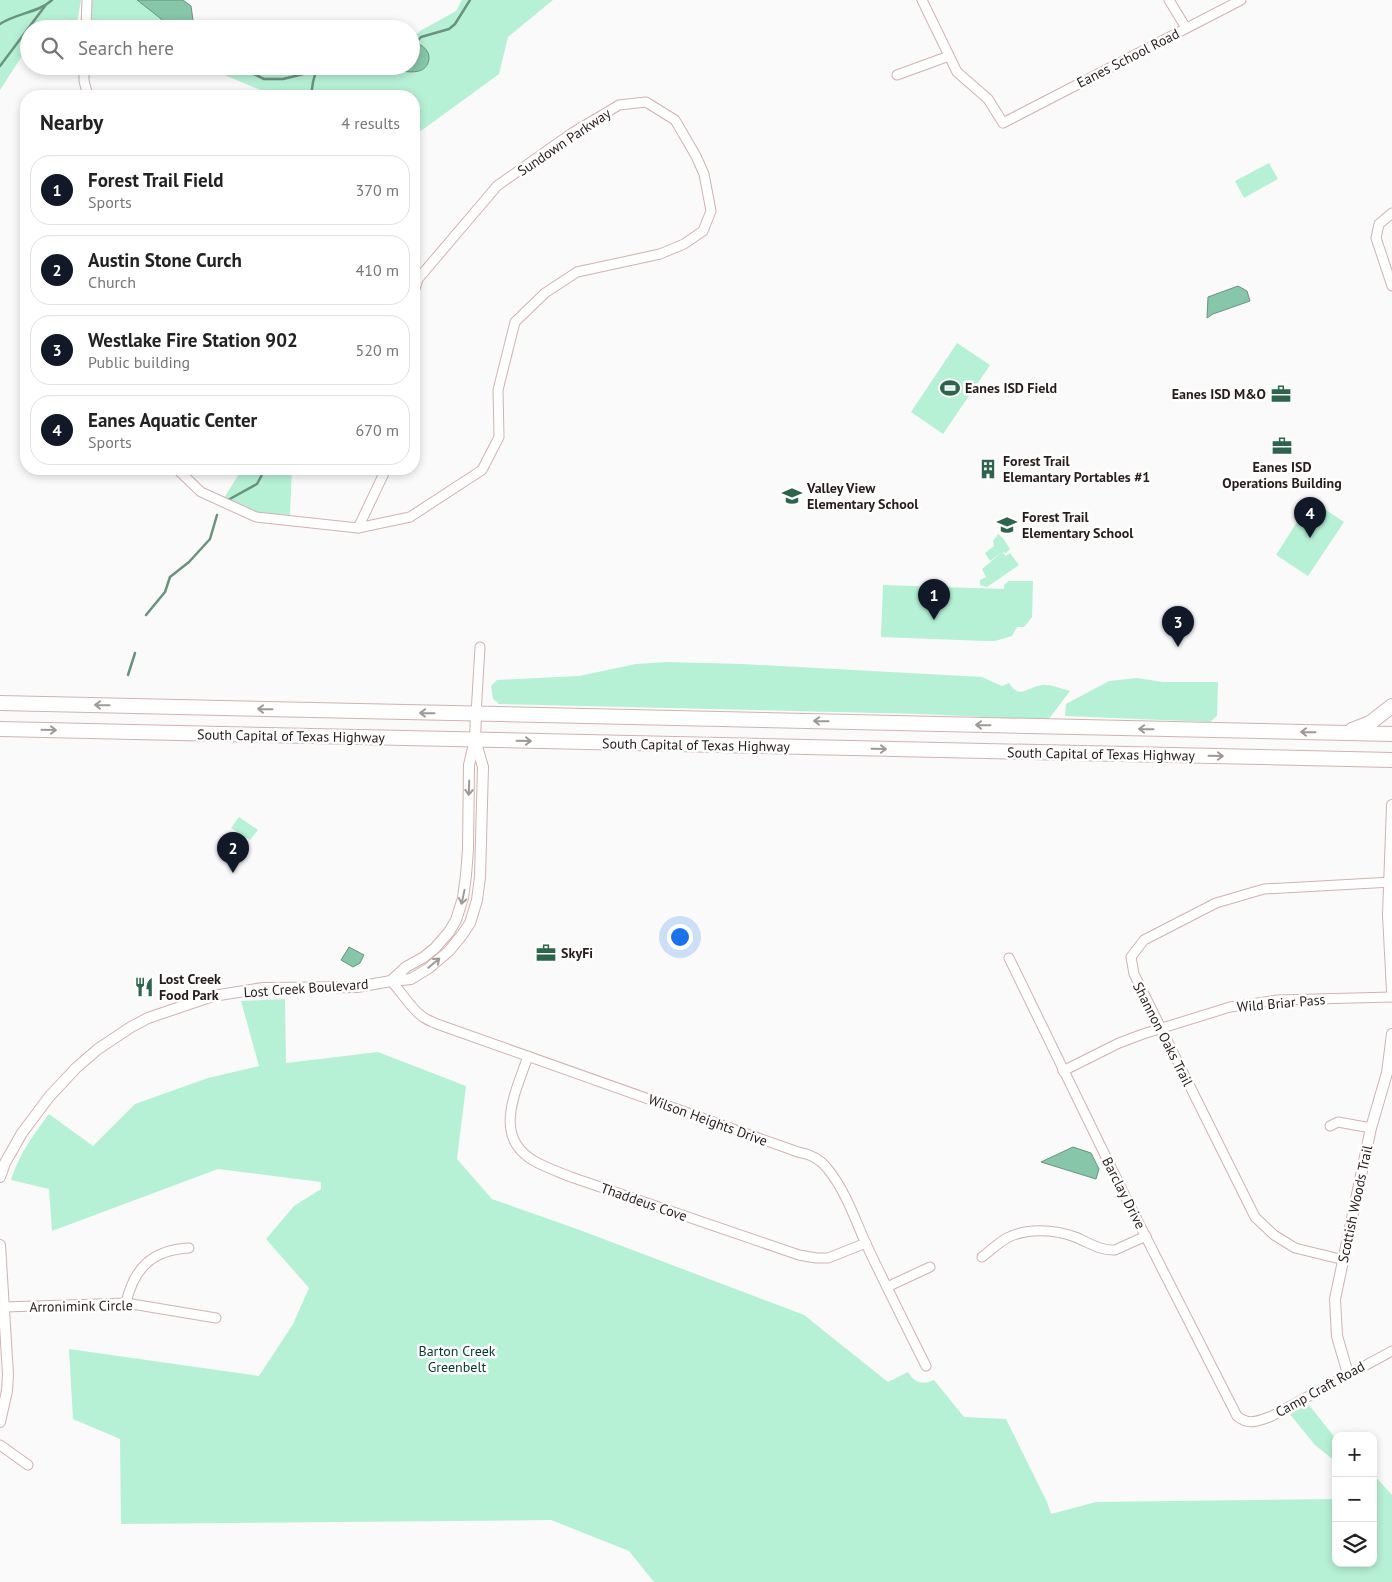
<!DOCTYPE html>
<meta charset="utf-8">
<style>
:root{--surface:#fff;--page:#f6f6f6;--text:#222;--muted:#767676;--line:#e0e0e0;--accent:#111827}
body{margin:0;font-family:"PT Sans",sans-serif;background:var(--page);color:var(--text)}
.controls{position:absolute;right:15px;bottom:15px;display:grid;overflow:hidden;border-radius:10px;box-shadow:0 2px 8px #0003}
.controls button{width:45px;height:45px;display:grid;place-items:center;padding:0;border:0;border-bottom:1px solid var(--line);background:var(--surface);color:var(--text);font:25px sans-serif}
.you{position:absolute;left:679px;top:936px;width:18px;height:18px;margin:-12px;border:4px solid #fff;border-radius:50%;background:#1a73e8;box-shadow:0 0 0 8px #1a73e833}
.badge{display:grid;place-items:center;width:32px;height:32px;border-radius:50%;background:var(--accent);color:#fff;font-size:16px;font-weight:700}
.pin{position:absolute;translate:-50% -41px;filter:drop-shadow(0 1px 2px #0008)}
.pin::after{content:'';position:absolute;top:26px;width:18px;height:15px;background:inherit;clip-path:polygon(0 0,100% 0,50% 100%)}
.list{margin:0;padding:0;list-style:none}
h2{display:flex;justify-content:space-between;align-items:center;height:65px;margin:0;padding:0 20px;font-size:21px}
h2 small{font-size:16px;font-weight:400;color:var(--muted)}
.list li{display:grid;grid-template-columns:32px 1fr auto;gap:15px;align-items:center;box-sizing:border-box;height:70px;margin:0 10px 10px;padding:0 10px;border:1px solid var(--line);border-radius:20px}
.list b{display:block;font-size:19px;white-space:nowrap}
.list p{margin:0;font-size:16px;white-space:nowrap;color:var(--muted)}
.list em{font-size:16px;font-style:normal;color:var(--muted)}
.icon{flex:none;width:28px;height:28px;fill:none;stroke:currentColor;stroke-width:2;stroke-linecap:round;stroke-linejoin:round}
.map{position:relative;flex:none;width:1392px;height:1582px;overflow:hidden}
.search{position:absolute;background:var(--surface);box-shadow:0 2px 8px #0003;left:20px;top:20px;width:400px;height:55px;display:flex;align-items:center;gap:12px;box-sizing:border-box;padding:0 18px;border-radius:28px;color:var(--muted);font-size:19px}
.panel{position:absolute;background:var(--surface);box-shadow:0 2px 8px #0003;left:20px;top:90px;width:400px;height:385px;border-radius:20px}
.map>svg:first-child{display:block}
.green{fill:#b6f1d5}
.water{fill:#87c6a8;stroke:#6a937e}
.lines{fill:none;stroke-linecap:round;stroke-linejoin:round}
.stream{stroke:#6a937e;stroke-width:2.5}
.minor-casing{stroke:#d1b2af;stroke-width:11}
.tertiary-casing{stroke:#d1b2af;stroke-width:12}
.trunk-casing{stroke:#d1b2af;stroke-width:16}
.minor{stroke:#fff;stroke-width:9}
.tertiary{stroke:#fff;stroke-width:10}
.trunk{stroke:#fff;stroke-width:14}
.oneway{stroke:#9e9998}
.labels{text-anchor:middle;dominant-baseline:central;stroke-width:5;stroke-linejoin:round;paint-order:stroke}
.street-label{font-size:14px;fill:#281c1b;stroke:#fff}
.poi-label{font-size:14px;font-weight:bold;fill:#281c1b;stroke:#fff;text-anchor:start}
.park-label{font-size:14px;fill:#023a27;stroke:#fff}
</style>
<div class="map">
<svg width="1392" height="1582" viewBox="0 0 1392 1582">
<rect width="100%" height="100%" fill="#fafafa"/>
<!-- green -->
<g class="green">
<polygon points="0,0 81,0 76,29 29,29 29,51 24,53 0,90"/>
<polygon points="92,0 137,0 174,29 113,29 91,19"/>
<polygon points="462,0 553,0 508,37 499,74 414,136 414,96 271,96 270,94 203,66 264,66 272,68 282,66 375,66 370,70 384,69 415,72 421,44 411,39 420,31 456,11"/>
<polygon points="1269,163 1278,179 1244,198 1235,181"/>
<polygon points="957,343 990,365 943,434 911,412"/>
<polygon points="242,469 292,469 290,515 257,513 224,498"/>
<polygon points="1311,500 1344,522 1308,576 1276,555"/>
<polygon points="998,534 1003,538 1010,549 1006,553 1002,552 1006,556 1010,553 1019,565 987,587 980,585 980,580 986,577 982,569 1001,553 990,561 985,553 994,546 993,541"/>
<polygon points="1009,581 1033,581 1032,617 1024,627 1017,627 1012,636 995,641 985,641 881,637 883,585 1004,589 1004,585"/>
<path d="M667,662l75,2 240,13 20,9 7,-3c11,17 18,4 33,2 8,-1 20,4 28,6l-22,29 -128,-6 -421,-10 -6,-5 -2,-13 6,-6 82,-4 57,-12z"/>
<polygon points="1137,678 1163,682 1218,682 1217,716 1210,722 1065,716 1066,704 1109,681"/>
<polygon points="239,817 258,830 250,840 231,828"/>
<path d="M285,999l1,64 92,-11 88,34 -9,73 35,40 85,30 227,86 84,67 20,-10c6,11 16,13 26,8l30,37 42,2 41,83 4,12 45,-12 240,-3v64h37v-89l19,21v87h-738l-25,-31 -78,-31 -430,4 -1,-85 -47,-20 -4,-70 190,27 34,-52 16,-36 -43,-49 28,-33 27,-17v-7l-103,-13 -166,62 -3,-42 -38,-9c7,-24 23,-46 38,-66l44,32 42,-42 73,-26 51,-12 -18,-65z"/>
<polygon points="1309,1405 1336,1439 1336,1462 1315,1445 1289,1413"/>
</g>
<!-- water -->
<g class="water">
<polygon points="137,0 183,0 191,6 193,20 190,28 174,29"/>
<path d="M411,40c8,3 19,9 18,19 -3,21 -31,10 -44,10 -6,0 -11,1 -16,2l6,-5h36z"/>
<polygon points="1238,286 1247,291 1250,301 1213,314 1207,318 1208,297"/>
<polygon points="349,947 364,955 360,963 353,967 341,960"/>
<polygon points="1073,1147 1091,1153 1099,1169 1096,1179 1041,1162"/>
</g>
<g class="lines">
<!-- stream -->
<g class="stream">
<path d="M0,24c16,-11 38,-11 52,-24"/>
<polyline points="411,48 421,37 449,29 455,24 470,0"/>
<polyline points="0,66 45,6"/>
<polyline points="237,66 264,79 283,79 336,66"/>
<polyline points="311,96 313,82 316,71"/>
<polyline points="228,500 257,484 265,469"/>
<polyline points="146,615 165,592 170,577 189,562 210,539 217,515"/>
<polyline points="128,675 135,653"/>
</g>
<defs>
<g id="minor">
<polyline points="922,0 957,72 988,99 1003,123 1241,0"/>
<polyline points="1169,0 1186,28"/>
<polyline points="86,29 87,0"/>
<polyline points="84,66 84,81 88,96"/>
<polyline points="897,75 949,56"/>
<polyline points="1392,213 1379,224 1376,238 1392,286"/>
<polyline points="177,469 201,492 256,517 358,528"/>
<polyline points="386,469 358,528 410,517 482,470 499,437 498,390 515,322 545,293 577,272 660,254 684,244 703,231 711,211 704,174 696,156 675,120 646,102 619,105 572,133 497,186 418,279 414,292"/>
<polyline points="476,714 480,647"/>
<path d="M1009,958l116,238 112,220c12,10 21,5 35,0l120,-65"/>
<path d="M391,981c11,11 19,27 32,36 4,3 10,5 14,7l361,128c11,2 22,7 29,16 19,23 28,52 40,78 19,40 39,80 59,120"/>
<path d="M528,1056c-12,36 -37,82 8,106 11,6 23,10 35,15l228,78 17,3h12l38,-15"/>
<polyline points="1063,1071 1119,1043 1143,1034 1230,1007 1277,1000 1392,997"/>
<polyline points="1330,1126 1338,1122 1371,1128"/>
<path d="M982,1257c8,-6 16,-14 25,-19 19,-10 47,-9 68,-1 13,5 25,14 40,13l31,-14"/>
<polyline points="1344,1260 1295,1248 1274,1235 1255,1217 1134,974 1131,957 1144,940 1216,903 1264,889 1392,882"/>
<polyline points="887,1287 930,1267"/>
<path d="M126,1303c8,-35 26,-53 63,-55"/>
<polyline points="5,1307 126,1303 216,1318"/>
<polyline points="0,1445 28,1465"/>
</g>
<g id="tertiary">
<polyline points="1392,805 1388,915 1392,991"/>
<polyline points="391,981 406,967 424,957 435,948 449,932 456,920 463,898 466,875 468,849 469,765 475,740 476,714"/>
<polyline points="0,1177 5,1163 22,1133 49,1097 76,1068 98,1049 131,1027 148,1018 213,996 263,988 357,987 391,981 411,979 429,968 449,951 462,935 470,923 477,900 480,877 483,767 475,740"/>
<polyline points="0,1245 8,1374 7,1391 0,1422"/>
<polyline points="1348,1374 1337,1336 1335,1299 1371,1128 1387,1073 1392,1034"/>
</g>
<g id="trunk">
<polyline points="0,703 1392,734"/>
<polyline points="0,729 1392,760"/>
<polyline points="1352,730 1370,723 1392,706"/>
</g>
</defs>
<!-- minor casing -->
<use href="#minor" class="minor-casing"/>
<!-- tertiary casing -->
<use href="#tertiary" class="tertiary-casing"/>
<!-- trunk casing -->
<use href="#trunk" class="trunk-casing"/>
<!-- minor -->
<use href="#minor" class="minor"/>
<!-- tertiary -->
<use href="#tertiary" class="tertiary"/>
<!-- trunk -->
<use href="#trunk" class="trunk"/>
</g>
<!-- one-way arrows -->
<defs><path id="oneway-shaft" d="M-6 0H5M1.5-3L5.5 0L1.5 3" fill="none" stroke-width="1.6" stroke-linecap="round" stroke-linejoin="round" transform="scale(1.25)"/></defs>
<g class="oneway">
<use href="#oneway-shaft" transform="translate(102 705) rotate(-179)"/>
<use href="#oneway-shaft" transform="translate(265 709) rotate(-179)"/>
<use href="#oneway-shaft" transform="translate(427 713) rotate(-179)"/>
<use href="#oneway-shaft" transform="translate(821 721) rotate(-179)"/>
<use href="#oneway-shaft" transform="translate(983 725) rotate(-179)"/>
<use href="#oneway-shaft" transform="translate(1146 729) rotate(-179)"/>
<use href="#oneway-shaft" transform="translate(49 730) rotate(1)"/>
<use href="#oneway-shaft" transform="translate(1308 732) rotate(-179)"/>
<use href="#oneway-shaft" transform="translate(524 741) rotate(1)"/>
<use href="#oneway-shaft" transform="translate(879 749) rotate(1)"/>
<use href="#oneway-shaft" transform="translate(1216 756) rotate(1)"/>
<use href="#oneway-shaft" transform="translate(469 788) rotate(92)"/>
<use href="#oneway-shaft" transform="translate(463 897) rotate(102)"/>
<use href="#oneway-shaft" transform="translate(434 963) rotate(-40)"/>
</g>
<!-- icons -->
<defs>
<symbol id="stadium-bare" viewBox="-9 -9 18 18"><path d="M0-5a6.5 5 0 1 0 0 10a6.5 5 0 1 0 0-10ZM-3.5-1.8h7v3.6h-7Z" fill="#2c644d" stroke="#fff" stroke-width="2.5" paint-order="stroke"/></symbol>
<symbol id="office-bare" viewBox="-9 -9 18 18"><path d="M-6-3h4V-5.5h4V-3h4V5H-6ZM-1-4.5V-3h2v-1.5ZM-6 0V1H6V0Z" fill="#2c644d" stroke="#fff" stroke-width="2.5" paint-order="stroke"/></symbol>
<symbol id="building-bare" viewBox="-9 -9 18 18"><path d="M-4-6H4V6H1V3H-1V6H-4ZM-2.5-4.3h1.7v1.8h-1.7ZM.8-4.3h1.7v1.8H.8ZM-2.5-1h1.7V.8h-1.7ZM.8-1h1.7V.8H.8Z" fill="#2c644d" stroke="#fff" stroke-width="2.5" paint-order="stroke"/></symbol>
<symbol id="school-bare" viewBox="-9 -9 18 18"><path d="M0-5L7-2L0 1L-7-2ZM-4 1L0 2.5L4 1V4Q0 6-4 4Z" fill="#2c644d" stroke="#fff" stroke-width="2.5" paint-order="stroke"/></symbol>
<symbol id="restaurant-bare" viewBox="-9 -9 18 18"><path d="M-5-6h1v4h1v-4h1v4h1v-4h1v5L-1.5 .5V6h-2V.5L-5-1ZM5-6V6H3V1.5H1.5Q1.5-4 5-6Z" fill="#2c644d" stroke="#fff" stroke-width="2.5" paint-order="stroke"/></symbol>
</defs>
<g fill-rule="evenodd">
<use href="#stadium-bare" x="936" y="374" width="28" height="28"/>
<use href="#office-bare" x="1267" y="380" width="28" height="28"/>
<use href="#office-bare" x="1268" y="432" width="28" height="28"/>
<use href="#building-bare" x="974" y="455" width="28" height="28"/>
<use href="#school-bare" x="778" y="482" width="28" height="28"/>
<use href="#school-bare" x="993" y="511" width="28" height="28"/>
<use href="#office-bare" x="532" y="939" width="28" height="28"/>
<use href="#restaurant-bare" x="130" y="973" width="28" height="28"/>
</g>
<g class="labels">
<!-- street labels -->
<g class="street-label">
<text transform="translate(1128 58) rotate(-27)">Eanes School Road</text>
<text transform="translate(564 142) rotate(-34)">Sundown Parkway</text>
<text transform="translate(291 736) rotate(1)">South Capital of Texas Highway</text>
<text transform="translate(696 745) rotate(1)">South Capital of Texas Highway</text>
<text transform="translate(1101 754) rotate(1)">South Capital of Texas Highway</text>
<text transform="translate(306 988) rotate(-4)">Lost Creek Boulevard</text>
<text transform="translate(1281 1003) rotate(-5)">Wild Briar Pass</text>
<text transform="translate(1163 1034) rotate(63)">Shannon Oaks Trail</text>
<text transform="translate(708 1120) rotate(20)">Wilson Heights Drive</text>
<text transform="translate(1124 1193) rotate(63)">Barclay Drive</text>
<text transform="translate(644 1202) rotate(19)">Thaddeus Cove</text>
<text transform="translate(1355 1204) rotate(-78)">Scottish Woods Trail</text>
<text transform="translate(81 1306) rotate(-1)">Arronimink Circle</text>
<text transform="translate(1320 1389) rotate(-29)">Camp Craft Road</text>
</g>
<!-- poi labels -->
<g class="poi-label">
<text x="965" y="388">Eanes ISD Field</text>
<text x="1266" y="394" text-anchor="end">Eanes ISD M&amp;O</text>
<text x="1003" y="461">Forest Trail<tspan x="1003" dy="16">Elemantary Portables #1</tspan></text>
<text x="1282" y="467" text-anchor="middle">Eanes ISD<tspan x="1282" dy="16">Operations Building</tspan></text>
<text x="807" y="488">Valley View<tspan x="807" dy="16">Elementary School</tspan></text>
<text x="1022" y="517">Forest Trail<tspan x="1022" dy="16">Elementary School</tspan></text>
<text x="561" y="953">SkyFi</text>
<text x="159" y="979">Lost Creek<tspan x="159" dy="16">Food Park</tspan></text>
</g>
<!-- park labels -->
<g class="park-label">
<text x="457" y="1351">Barton Creek<tspan x="457" dy="16">Greenbelt</tspan></text>
</g>
</g>
</svg>
<div class="controls">
<button>+</button>
<button>−</button>
<button><svg class="icon" aria-label="layers" viewBox="0 0 24 24"><path d="M12 4l9 5-9 5-9-5zM3 14l9 5 9-5"/></svg></button>
</div>
<div class="you"></div>
<div class="pin badge" style="left:934px;top:620px">1</div>
<div class="pin badge" style="left:233px;top:873px">2</div>
<div class="pin badge" style="left:1178px;top:647px">3</div>
<div class="pin badge" style="left:1310px;top:538px">4</div>
<div class="search"><svg class="icon" aria-label="search" viewBox="0 0 24 24"><circle cx="10" cy="10" r="6"/><path d="M15 15l6 6"/></svg>Search here</div>
<section class="panel">
<h2>Nearby<small>4 results</small></h2>
<ul class="list">
<li><span class="badge">1</span><div><b>Forest Trail Field</b><p>Sports</p></div><em>370 m</em></li>
<li><span class="badge">2</span><div><b>Austin Stone Curch</b><p>Church</p></div><em>410 m</em></li>
<li><span class="badge">3</span><div><b>Westlake Fire Station 902</b><p>Public building</p></div><em>520 m</em></li>
<li><span class="badge">4</span><div><b>Eanes Aquatic Center</b><p>Sports</p></div><em>670 m</em></li>
</ul>
</section>
</div>
